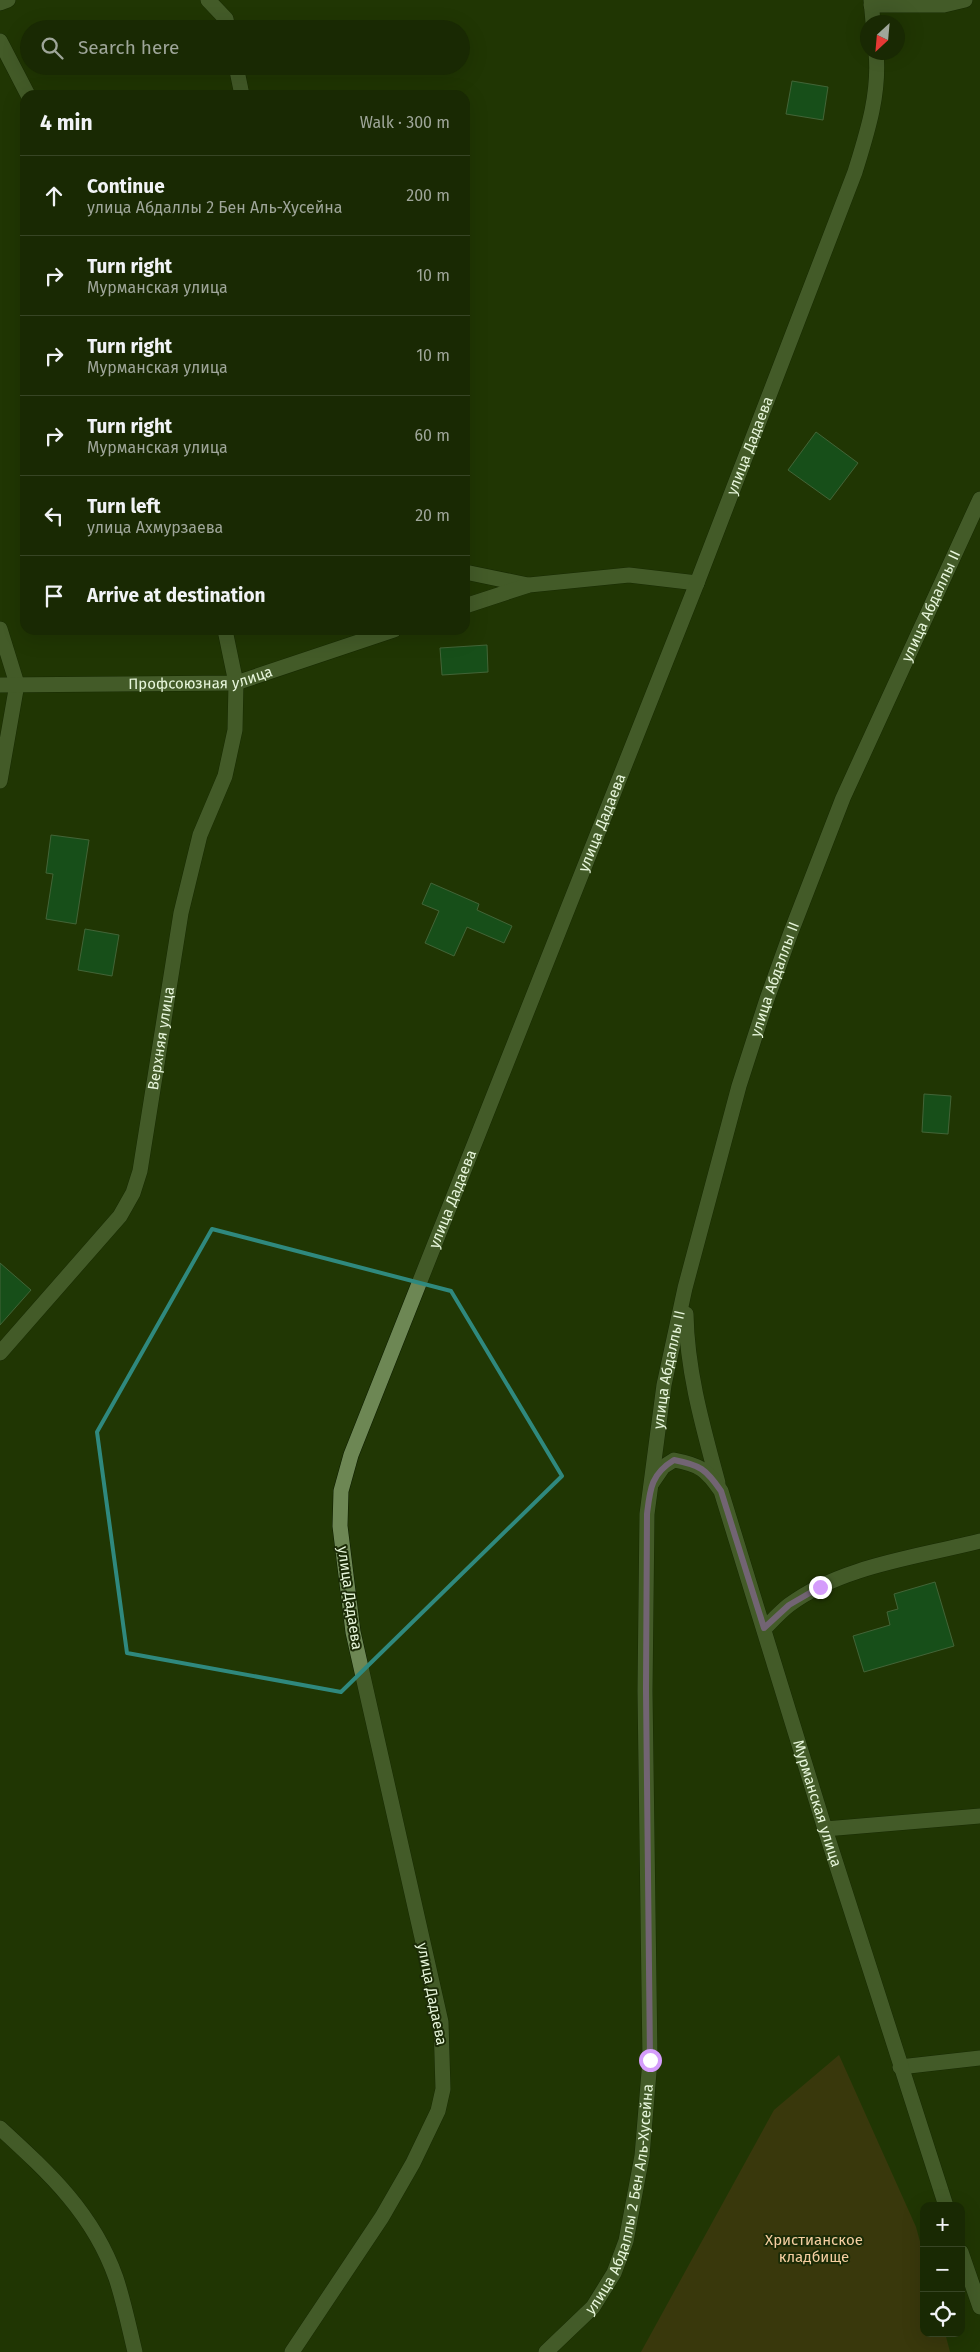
<!DOCTYPE html>
<meta charset="utf-8">
<style>
:root{--surface:#192903;--page:#22310d;--text:#f1f3f6;--muted:#9fa69a;--line:#374525}
body{margin:0;font-family:"Fira Sans",sans-serif;background:var(--page);color:var(--text)}
.controls{position:absolute;right:15px;bottom:15px;display:grid;overflow:hidden;border-radius:10px;box-shadow:0 5px 20px #0002}
.controls button{width:45px;height:45px;display:grid;place-items:center;padding:0;border:0;border-bottom:1px solid var(--line);background:var(--surface);color:var(--text);font:25px sans-serif}
.compass{position:absolute;left:860px;top:15px;width:45px;height:45px;border-radius:50%;background:var(--surface);box-shadow:0 5px 20px #0002;rotate:206deg}
.stop{position:absolute;width:15px;height:15px;margin:-11px;border:4px solid #d49cfb;border-radius:50%;background:#fff}
.stop.end{background:#d49cfb;border-color:#fff;box-shadow:0 1px 5px #0008}
.list{margin:0;padding:0;list-style:none}
h2{display:flex;justify-content:space-between;align-items:center;height:65px;margin:0;padding:0 20px;font-size:21px}
h2 small{font-size:16px;font-weight:400;color:var(--muted)}
.list li{display:grid;grid-template-columns:32px 1fr auto;gap:15px;align-items:center;box-sizing:border-box;height:80px;padding:0 20px;border-top:1px solid var(--line)}
.list b{display:block;font-size:19px;white-space:nowrap}
.list p{margin:0;font-size:16px;white-space:nowrap;color:var(--muted)}
.list em{font-size:16px;font-style:normal;color:var(--muted)}
.icon{flex:none;width:28px;height:28px;fill:none;stroke:currentColor;stroke-width:2;stroke-linecap:round;stroke-linejoin:round}
.map{position:relative;flex:none;width:980px;height:2352px;overflow:hidden}
.search{position:absolute;background:var(--surface);box-shadow:0 5px 20px #0002;left:20px;top:20px;width:450px;height:55px;display:flex;align-items:center;gap:12px;box-sizing:border-box;padding:0 18px;border-radius:28px;color:var(--muted);font-size:19px}
.panel{position:absolute;background:var(--surface);box-shadow:0 5px 20px #0002;left:20px;top:90px;width:450px;height:545px;border-radius:15px}
.map>svg:first-child{display:block}
.green{fill:#573b18}
.building{fill:#0d6d34;stroke:#6a9b75}
.lines{fill:none;stroke-linecap:round;stroke-linejoin:round}
.street-casing{stroke:#0d1d00;stroke-width:16}
.secondary-casing{stroke:#0d1d00;stroke-width:16}
.street{stroke:#6d8754;stroke-width:15}
.secondary{stroke:#6d8754;stroke-width:15}
.route{stroke:#d49cfb;stroke-width:6}
.marked{fill:none;stroke:#2f897e;stroke-width:4;stroke-linejoin:round}
.labels{text-anchor:middle;dominant-baseline:central;stroke-width:4;stroke-linejoin:round;paint-order:stroke}
.street-label{font-size:15px;fill:#e7f6db;stroke:#1b2b06}
.park-label{font-size:15px;fill:#f6cfa2;stroke:#1b2b06}
</style>
<div class="map">
<svg width="980" height="2352" viewBox="0 0 980 2352">
<rect width="100%" height="100%" fill="#213704"/>
<!-- green -->
<polygon class="green" points="839,2055 916,2227 924,2256 924,2333 945,2333 950,2352 641,2352 774,2110"/>
<!-- building -->
<g class="building">
<polygon points="792,81 828,87 823,120 786,114"/>
<polygon points="816,432 858,463 830,500 788,470"/>
<polygon points="487,645 488,672 442,675 440,648"/>
<polygon points="51,835 89,840 76,924 46,919 53,874 46,873"/>
<polygon points="431,883 479,904 477,910 512,926 504,943 467,927 454,956 425,943 439,911 422,904"/>
<polygon points="85,929 119,935 112,976 78,970"/>
<polygon points="924,1094 951,1096 948,1134 922,1132"/>
<polygon points="0,1263 31,1290 0,1325"/>
<polygon points="935,1582 954,1646 864,1672 853,1636 890,1625 887,1612 898,1609 894,1594"/>
</g>
<g class="lines">
<defs>
<g id="street">
<polyline points="208,0 226,19 228,29"/>
<polyline points="871,0 873,22"/>
<polyline points="0,3 8,0"/>
<polyline points="871,5 944,5 965,0"/>
<polyline points="0,41 28,95"/>
<polyline points="236,66 242,95"/>
<polyline points="465,572 528,585"/>
<polyline points="465,606 529,585 629,575 697,583"/>
<polyline points="0,629 17,684 0,781"/>
<path id="s1" d="M0,685l236,-2 158,-53"/>
<path id="s2" d="M0,1353l120,-137 13,-23 7,-22 41,-258 19,-78 25,-59 10,-46 1,-47 -11,-53"/>
<path d="M764,1629c8,-8 16,-17 25,-24 52,-39 129,-48 191,-64"/>
<polyline points="825,1829 980,1816"/>
<polyline points="900,2067 980,2058"/>
<path d="M0,2128c49,45 93,85 116,150 8,24 13,49 19,74"/>
<path id="s3" d="M292,2352l90,-135 31,-54 25,-52 5,-22 -2,-67 -88,-390 -13,-106 1,-35 10,-36 346,-872 158,-411c12,-39 25,-78 21,-120"/>
</g>
<g id="secondary">
<path d="M686,1314c1,58 17,113 32,169"/>
<path id="s4" d="M652,1483l11,-16 11,-7c26,5 32,9 47,31l104,338 121,377"/>
<polyline points="961,2252 980,2307"/>
<path id="s5" d="M546,2352l47,-45 21,-34 12,-32 16,-85 8,-96 -5,-369 2,-177 17,-129 21,-97 54,-202 28,-87 24,-67 52,-134 137,-299"/>
</g>
</defs>
<!-- street casing -->
<use href="#street" class="street-casing"/>
<!-- secondary casing -->
<use href="#secondary" class="secondary-casing"/>
<!-- street -->
<use href="#street" class="street"/>
<!-- secondary -->
<use href="#secondary" class="secondary"/>
</g>
<g class="lines">
<!-- route -->
<path class="route" d="M650,2060l-4,-370 1,-176c3,-25 4,-40 27,-54 26,5 32,9 47,31l43,137 25,-23 31,-18"/>
</g>
<!-- marked area -->
<path d="M0 0H980V2352H0ZM212,1229l239,62 111,185 -221,216 -214,-39 -30,-221z" fill="#213704" fill-opacity=".55" fill-rule="evenodd"/>
<path class="marked" d="M212,1229l239,62 111,185 -221,216 -214,-39 -30,-221z"/>
<g class="labels">
<!-- street labels -->
<g class="street-label">
<text stroke="none"><textPath href="#s3" startOffset="2036">улица Дадаева</textPath></text>
<text stroke="none"><textPath href="#s5" startOffset="1824">улица Абдаллы II</textPath></text>
<text stroke="none"><textPath href="#s1" startOffset="201">Профсоюзная улица</textPath></text>
<text stroke="none"><textPath href="#s3" startOffset="1631">улица Дадаева</textPath></text>
<text stroke="none"><textPath href="#s5" startOffset="1419">улица Абдаллы II</textPath></text>
<text stroke="none"><textPath href="#s2" startOffset="366">Верхняя улица</textPath></text>
<text stroke="none"><textPath href="#s3" startOffset="1226">улица Дадаева</textPath></text>
<text stroke="none"><textPath href="#s5" startOffset="1014">улица Абдаллы II</textPath></text>
<text transform="translate(350 1598) rotate(82)">улица Дадаева</text>
<text stroke="none"><textPath href="#s4" startOffset="418">Мурманская улица</textPath></text>
<text transform="translate(432 1994) rotate(79)">улица Дадаева</text>
<text stroke="none"><textPath href="#s5" startOffset="178">улица Абдаллы 2 Бен Аль-Хусейна</textPath></text>
</g>
<!-- park labels -->
<g class="park-label">
<text x="814" y="2240">Христианское<tspan x="814" dy="17">кладбище</tspan></text>
</g>
</g>
</svg>
<div class="controls">
<button>+</button>
<button>−</button>
<button><svg class="icon" aria-label="locate" viewBox="0 0 24 24"><circle cx="12" cy="12" r="6"/><path d="M12 2v4M12 18v4M2 12h4M18 12h4"/></svg></button>
</div>
<svg class="compass" viewBox="-18 -18 36 36"><path d="M0-13l5 13h-10z" fill="#e53935"/><path d="M0 13l5-13h-10z" fill="#9fa69a"/></svg>
<div class="stop" style="left:650px;top:2060px"></div>
<div class="stop end" style="left:820px;top:1587px"></div>
<div class="search"><svg class="icon" aria-label="search" viewBox="0 0 24 24"><circle cx="10" cy="10" r="6"/><path d="M15 15l6 6"/></svg>Search here</div>
<section class="panel">
<h2>4 min<small>Walk · 300 m</small></h2>
<ul class="list">
<li><svg class="icon" aria-label="ahead" viewBox="0 0 24 24"><path d="M12 20V5M6 11l6-6 6 6"/></svg><div><b>Continue</b><p>улица Абдаллы 2 Бен Аль-Хусейна</p></div><em>200 m</em></li>
<li><svg class="icon" aria-label="right" viewBox="0 0 24 24"><path d="M7 20v-9h11M14 6l5 5-5 5"/></svg><div><b>Turn right</b><p>Мурманская улица</p></div><em>10 m</em></li>
<li><svg class="icon" aria-label="right" viewBox="0 0 24 24"><path d="M7 20v-9h11M14 6l5 5-5 5"/></svg><div><b>Turn right</b><p>Мурманская улица</p></div><em>10 m</em></li>
<li><svg class="icon" aria-label="right" viewBox="0 0 24 24"><path d="M7 20v-9h11M14 6l5 5-5 5"/></svg><div><b>Turn right</b><p>Мурманская улица</p></div><em>60 m</em></li>
<li><svg class="icon" aria-label="left" viewBox="0 0 24 24"><path d="M17 20v-9H6M10 6l-5 5 5 5"/></svg><div><b>Turn left</b><p>улица Ахмурзаева</p></div><em>20 m</em></li>
<li><svg class="icon" aria-label="arrive" viewBox="0 0 24 24"><path d="M6 21V4h12l-3 4 3 4H6"/></svg><div><b>Arrive at destination</b></div></li>
</ul>
</section>
</div>
